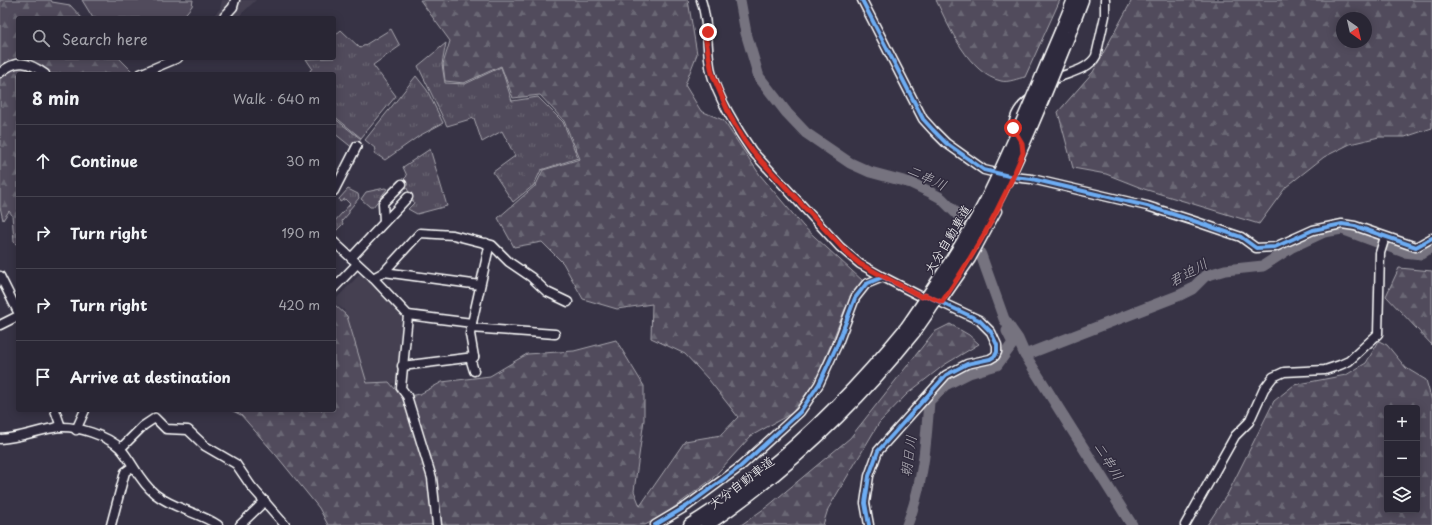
<!DOCTYPE html>
<meta charset="utf-8">
<style>
:root{--surface:#292634;--page:#312e3c;--text:#f1f3f6;--muted:#a5a5ac;--line:#45434f}
body{margin:0;font-family:"Playpen Sans","Klee One",sans-serif;background:var(--page);color:var(--text)}
.controls{position:absolute;right:12px;bottom:12px;display:grid;overflow:hidden;border-radius:4px;box-shadow:0 2px 10px #0003}
.controls button{width:36px;height:36px;display:grid;place-items:center;padding:0;border:0;border-bottom:1px solid var(--line);background:var(--surface);color:var(--text);font:20px sans-serif}
.compass{position:absolute;left:1336px;top:12px;width:36px;height:36px;border-radius:50%;background:var(--surface);box-shadow:0 2px 10px #0003;rotate:146deg}
.stop{position:absolute;width:12px;height:12px;margin:-9px;border:3px solid #d93025;border-radius:50%;background:#fff}
.stop.end{background:#d93025;border-color:#fff;box-shadow:0 1px 4px #0008}
.list{margin:0;padding:0;list-style:none}
h2{display:flex;justify-content:space-between;align-items:center;height:52px;margin:0;padding:0 16px;font-size:17px}
h2 small{font-size:13px;font-weight:400;color:var(--muted)}
.list li{display:grid;grid-template-columns:26px 1fr auto;gap:12px;align-items:center;box-sizing:border-box;height:72px;padding:0 16px;border-top:1px solid var(--line)}
.list b{display:block;font-size:15px;white-space:nowrap}
.list em{font-size:13px;font-style:normal;color:var(--muted)}
.icon{flex:none;width:22px;height:22px;fill:none;stroke:currentColor;stroke-width:2;stroke-linecap:round;stroke-linejoin:round}
.map{position:relative;flex:none;width:1432px;height:525px;overflow:hidden}
.search{position:absolute;background:var(--surface);box-shadow:0 2px 10px #0003;left:16px;top:16px;width:320px;height:44px;display:flex;align-items:center;gap:10px;box-sizing:border-box;padding:0 14px;border-radius:4px;color:var(--muted);font-size:15px}
.panel{position:absolute;background:var(--surface);box-shadow:0 2px 10px #0003;left:16px;top:72px;width:320px;height:340px;border-radius:4px}
.map>svg:first-child{display:block}
.built{fill:#444051}
.grass{fill:url(#grass-tufts);stroke:#a8a6ae}
.forest{fill:url(#forest-firs);stroke:#a8a6ae;fill-rule:evenodd}
.pitch{fill:#514c5c;stroke:#a8a6ae}
.lines{fill:none;stroke-linecap:round;stroke-linejoin:round}
.river{stroke:#76737f;stroke-width:11}
.minor-casing{stroke:#fff;stroke-width:11}
.highway-casing{stroke:#fff;stroke-width:15}
.minor{stroke:#2f2a3d;stroke-width:8}
.highway{stroke:#2f2a3d;stroke-width:12}
.highway-bridge-casing{stroke:#fff;stroke-width:15;stroke-linecap:butt}
.highway-bridge{stroke:#2f2a3d;stroke-width:12}
.cycleway-casing{stroke:#2f2a3d;stroke-width:6}
.cycleway{stroke:#6dadf4;stroke-width:4}
.route{stroke:#d93025;stroke-width:5}
.labels{text-anchor:middle;dominant-baseline:central;stroke-width:3;stroke-linejoin:round;paint-order:stroke}
.street-label{font-size:13px;fill:#fff;stroke:#2f2a3d}
.water-label{font-size:14px;font-style:italic;fill:#b4b2b9;stroke:#2f2a3d}
</style>
<div class="map">
<svg width="1432" height="525" viewBox="0 0 1432 525">
<defs>
<pattern id="grass-tufts" width="24" height="20" patternUnits="userSpaceOnUse"><rect width="24" height="20" fill="#514c5c"/><path d="M3 7l-1-3M5 7V3M7 7l1-3M15 17l-1-3M17 17v-4M19 17l1-3" fill="none" stroke="#6b6774"/></pattern>
<pattern id="forest-firs" width="22" height="20" patternUnits="userSpaceOnUse"><rect width="22" height="20" fill="#514c5c"/><path d="M5 1l3.5 6h-7zM16 11l3.5 6h-7z" fill="#6b6774"/></pattern>
</defs>
<rect width="100%" height="100%" fill="#373345"/>
<filter id="ink" filterUnits="userSpaceOnUse"><feTurbulence type="fractalNoise" baseFrequency=".025" numOctaves="2"/><feDisplacementMap in="SourceGraphic" scale="8" xChannelSelector="R" yChannelSelector="G"/><feConvolveMatrix kernelMatrix="1 2 1 2 8 2 1 2 1" color-interpolation-filters="sRGB"/></filter>
<g filter="url(#ink)">
<!-- built -->
<g class="built">
<polygon points="222,0 256,0 237,18 211,18 220,9"/>
<polygon points="363,271 402,315 398,382 352,397 334,318 345,311 334,303 334,301"/>
</g>
<!-- grass -->
<g class="grass">
<polygon points="391,29 400,46 373,65 396,96 361,138 334,116 334,74 308,74 312,68 306,59 334,58 334,36 341,30 360,48"/>
<polygon points="446,43 442,64 445,83 465,84 501,67 512,101 538,97 563,122 578,158 541,170 534,185 513,202 493,172 515,156 502,131 482,142 474,118 447,126 418,66"/>
<polygon points="416,76 427,90 443,123 419,136 385,160 374,153 376,149 365,140"/>
<polygon points="334,118 361,139 354,149 334,133"/>
<polygon points="430,149 447,206 417,214 408,209 414,203 403,180 407,176 403,167"/>
<polygon points="385,188 387,189 373,207 370,207 361,199 366,192"/>
<polygon points="348,189 358,194 359,198 349,210 349,213 342,221 343,224 334,233 334,222 350,204 345,199 340,202 339,199"/>
</g>
<!-- forest -->
<g class="forest">
<polygon points="0,0 51,0 52,2 70,5 82,18 18,18 18,58 119,58 132,71 130,74 18,74 18,246 14,242 12,215 9,211 3,220 0,207"/>
<polygon points="420,0 688,0 697,54 685,85 701,111 723,120 760,175 803,226 863,281 845,309 817,379 792,413 751,436 711,480 661,517 645,525 328,525 319,508 276,455 241,415 231,410 334,410 334,304 347,316 367,383 389,382 402,397 420,394 442,382 490,376 527,354 574,351 616,340 644,386 644,420 634,491 640,506 685,441 721,435 738,417 709,380 685,354 651,338 652,304 617,309 583,299 563,263 542,242 514,247 498,218 536,185 543,170 580,159 564,121 540,95 513,98 501,66 464,83 445,81 443,64 450,41"/>
<path d="M936,0h124l-35,77c-6,1 -17,6 -24,4 -32,-7 -52,-54 -65,-81z"/>
<path d="M1132,0h300v128l-27,9h-26l-29,7 -26,13 -38,30 -27,37 -115,-35 -38,-15 -33,-6 -15,-56 35,-40zM1342,18h24v24h-24z"/>
<polygon points="1399,268 1432,271 1432,345 1386,296"/>
<polygon points="950,324 969,335 979,344 944,365 907,394 879,423 828,509 823,525 741,525 768,506 850,438 934,332"/>
<path d="M1379,341l8,4 19,23 20,12 6,21v124h-225l21,-32 46,-92 20,-16 52,-10 20,-12zM1387,408h30v102h-30z"/>
</g>
<!-- pitch -->
<polygon class="pitch" points="82,0 193,0 192,6 182,18 93,18"/>
<g class="lines">
<!-- river -->
<g class="river">
<polyline points="740,0 746,33 759,77 787,113 806,133 850,163 870,172 911,183 928,191 941,198 958,215 981,255 1004,319 1018,339 1025,355 1132,525"/>
<polyline points="1025,355 1180,295 1192,289 1205,276 1225,270 1263,266 1292,247 1324,232 1342,229 1404,252 1421,254 1432,246"/>
<path d="M907,525c16,-40 19,-81 22,-124l16,-16 24,-12 28,-8 16,-22 -6,-12"/>
</g>
<defs>
<g id="minor">
<path d="M701,0c8,23 5,48 10,72 6,24 27,59 41,79l88,96 20,17 23,13"/>
<polyline points="862,0 923,119 933,130 946,143 984,170 1013,177 1032,179 1147,206 1191,220 1241,237 1256,248 1275,247 1313,230 1342,224 1355,226 1416,247 1432,238"/>
<polyline points="223,18 233,7 235,0"/>
<path d="M0,73c17,-15 29,-11 45,1"/>
<polyline points="140,74 178,58"/>
<path d="M1050,81c15,-8 38,-10 46,-25l9,-40v-16"/>
<path d="M1018,138c-11,-16 1,-32 15,-41"/>
<polyline points="334,191 357,146"/>
<polyline points="384,222 383,203 402,184"/>
<polyline points="334,242 373,278 408,315 472,323"/>
<polyline points="351,258 408,197"/>
<polyline points="384,272 480,285"/>
<polyline points="0,276 18,312"/>
<polyline points="373,278 384,272 420,233 453,235 492,245 509,262 531,277 547,292 568,302"/>
<polyline points="334,288 357,264"/>
<polyline points="944,298 971,259 997,211"/>
<polyline points="408,315 401,388 407,396 432,478 437,525"/>
<polyline points="0,325 18,316"/>
<polyline points="471,328 555,334"/>
<polyline points="402,366 474,357"/>
<polyline points="474,371 471,361 474,357 470,334 472,323 489,247 486,243"/>
<polyline points="55,410 61,427"/>
<polyline points="76,430 85,410"/>
<path d="M0,439c21,-1 40,-10 60,-12 17,-1 48,9 60,21 13,14 18,32 35,46 19,15 43,18 63,31"/>
<polyline points="121,448 143,426 155,418 166,429 188,430 205,446 236,464 251,486 285,525"/>
<polyline points="111,525 125,472 132,467"/>
<polyline points="240,525 265,501"/>
<polyline points="655,525 687,506 740,467 800,412 819,384 838,343 855,298 866,284 883,277 922,297 925,295 979,320 991,332 997,345 997,352 995,356 990,359 967,364 946,375 878,451 869,476 865,503 869,525"/>
<polyline points="1185,525 1235,436 1249,422 1264,389 1273,377 1284,372 1325,370 1340,365 1349,361 1378,334 1380,253 1385,237"/>
</g>
<g id="highway">
<polyline points="1062,29 1073,2"/>
<polyline points="1068,37 1082,0"/>
<path d="M690,525c84,-52 155,-122 217,-198"/>
<path d="M707,525c79,-54 147,-118 207,-193"/>
</g>
</defs>
<!-- minor casing -->
<use href="#minor" class="minor-casing"/>
<!-- highway casing -->
<use href="#highway" class="highway-casing"/>
<!-- minor -->
<use href="#minor" class="minor"/>
<!-- highway -->
<use href="#highway" class="highway"/>
<defs>
<g id="highway-bridge">
<path d="M907,327c28,-41 56,-82 79,-126 28,-56 51,-114 76,-172"/>
<path d="M914,332c29,-41 56,-82 79,-126 29,-54 52,-112 75,-169"/>
</g>
</defs>
<!-- highway-bridge casing -->
<use href="#highway-bridge" class="highway-bridge-casing"/>
<!-- highway-bridge -->
<use href="#highway-bridge" class="highway-bridge"/>
<defs>
<g id="cycleway">
<polyline points="862,0 923,119 933,130 946,143 984,170 1013,177 1032,179 1147,206 1191,220 1241,237 1256,248 1275,247 1313,230 1342,224 1355,226 1416,247 1432,238"/>
<polyline points="655,525 687,506 740,467 800,412 819,384 838,343 855,298 866,284 883,277 922,297 925,295 979,320 991,332 997,345 997,352 995,356 990,359 967,364 946,375 878,451 869,476 865,503 869,525"/>
</g>
</defs>
<!-- cycleway casing -->
<use href="#cycleway" class="cycleway-casing"/>
<!-- cycleway -->
<use href="#cycleway" class="cycleway"/>
</g>
</g>
<g class="lines" filter="url(#ink)">
<!-- route -->
<path class="route" d="M708,32l-2,8 6,33 18,43 14,24 8,11 96,103 12,10 62,33 3,-2 17,7c33,-49 59,-94 81,-149l-1,-10 -9,-15"/>
</g>
<g class="labels">
<!-- street labels -->
<g class="street-label">
<text transform="translate(947 239) rotate(-59)">大分自動車道</text>
<text transform="translate(741 482) rotate(-37)">大分自動車道</text>
</g>
<!-- water labels -->
<g class="water-label">
<text transform="translate(927 177) rotate(25)">二串川</text>
<text transform="translate(1188 272) rotate(-29)">君迫川</text>
<text transform="translate(908 456) rotate(-82)">朝日川</text>
<text transform="translate(1109 461) rotate(58)">二串川</text>
</g>
</g>
</svg>
<div class="controls">
<button>+</button>
<button>−</button>
<button><svg class="icon" aria-label="layers" viewBox="0 0 24 24"><path d="M12 4l9 5-9 5-9-5zM3 14l9 5 9-5"/></svg></button>
</div>
<svg class="compass" viewBox="-18 -18 36 36"><path d="M0-13l5 13h-10z" fill="#e53935"/><path d="M0 13l5-13h-10z" fill="#a5a5ac"/></svg>
<div class="stop" style="left:1013px;top:128px"></div>
<div class="stop end" style="left:708px;top:32px"></div>
<div class="search"><svg class="icon" aria-label="search" viewBox="0 0 24 24"><circle cx="10" cy="10" r="6"/><path d="M15 15l6 6"/></svg>Search here</div>
<section class="panel">
<h2>8 min<small>Walk · 640 m</small></h2>
<ul class="list">
<li><svg class="icon" aria-label="ahead" viewBox="0 0 24 24"><path d="M12 20V5M6 11l6-6 6 6"/></svg><div><b>Continue</b></div><em>30 m</em></li>
<li><svg class="icon" aria-label="right" viewBox="0 0 24 24"><path d="M7 20v-9h11M14 6l5 5-5 5"/></svg><div><b>Turn right</b></div><em>190 m</em></li>
<li><svg class="icon" aria-label="right" viewBox="0 0 24 24"><path d="M7 20v-9h11M14 6l5 5-5 5"/></svg><div><b>Turn right</b></div><em>420 m</em></li>
<li><svg class="icon" aria-label="arrive" viewBox="0 0 24 24"><path d="M6 21V4h12l-3 4 3 4H6"/></svg><div><b>Arrive at destination</b></div></li>
</ul>
</section>
</div>
